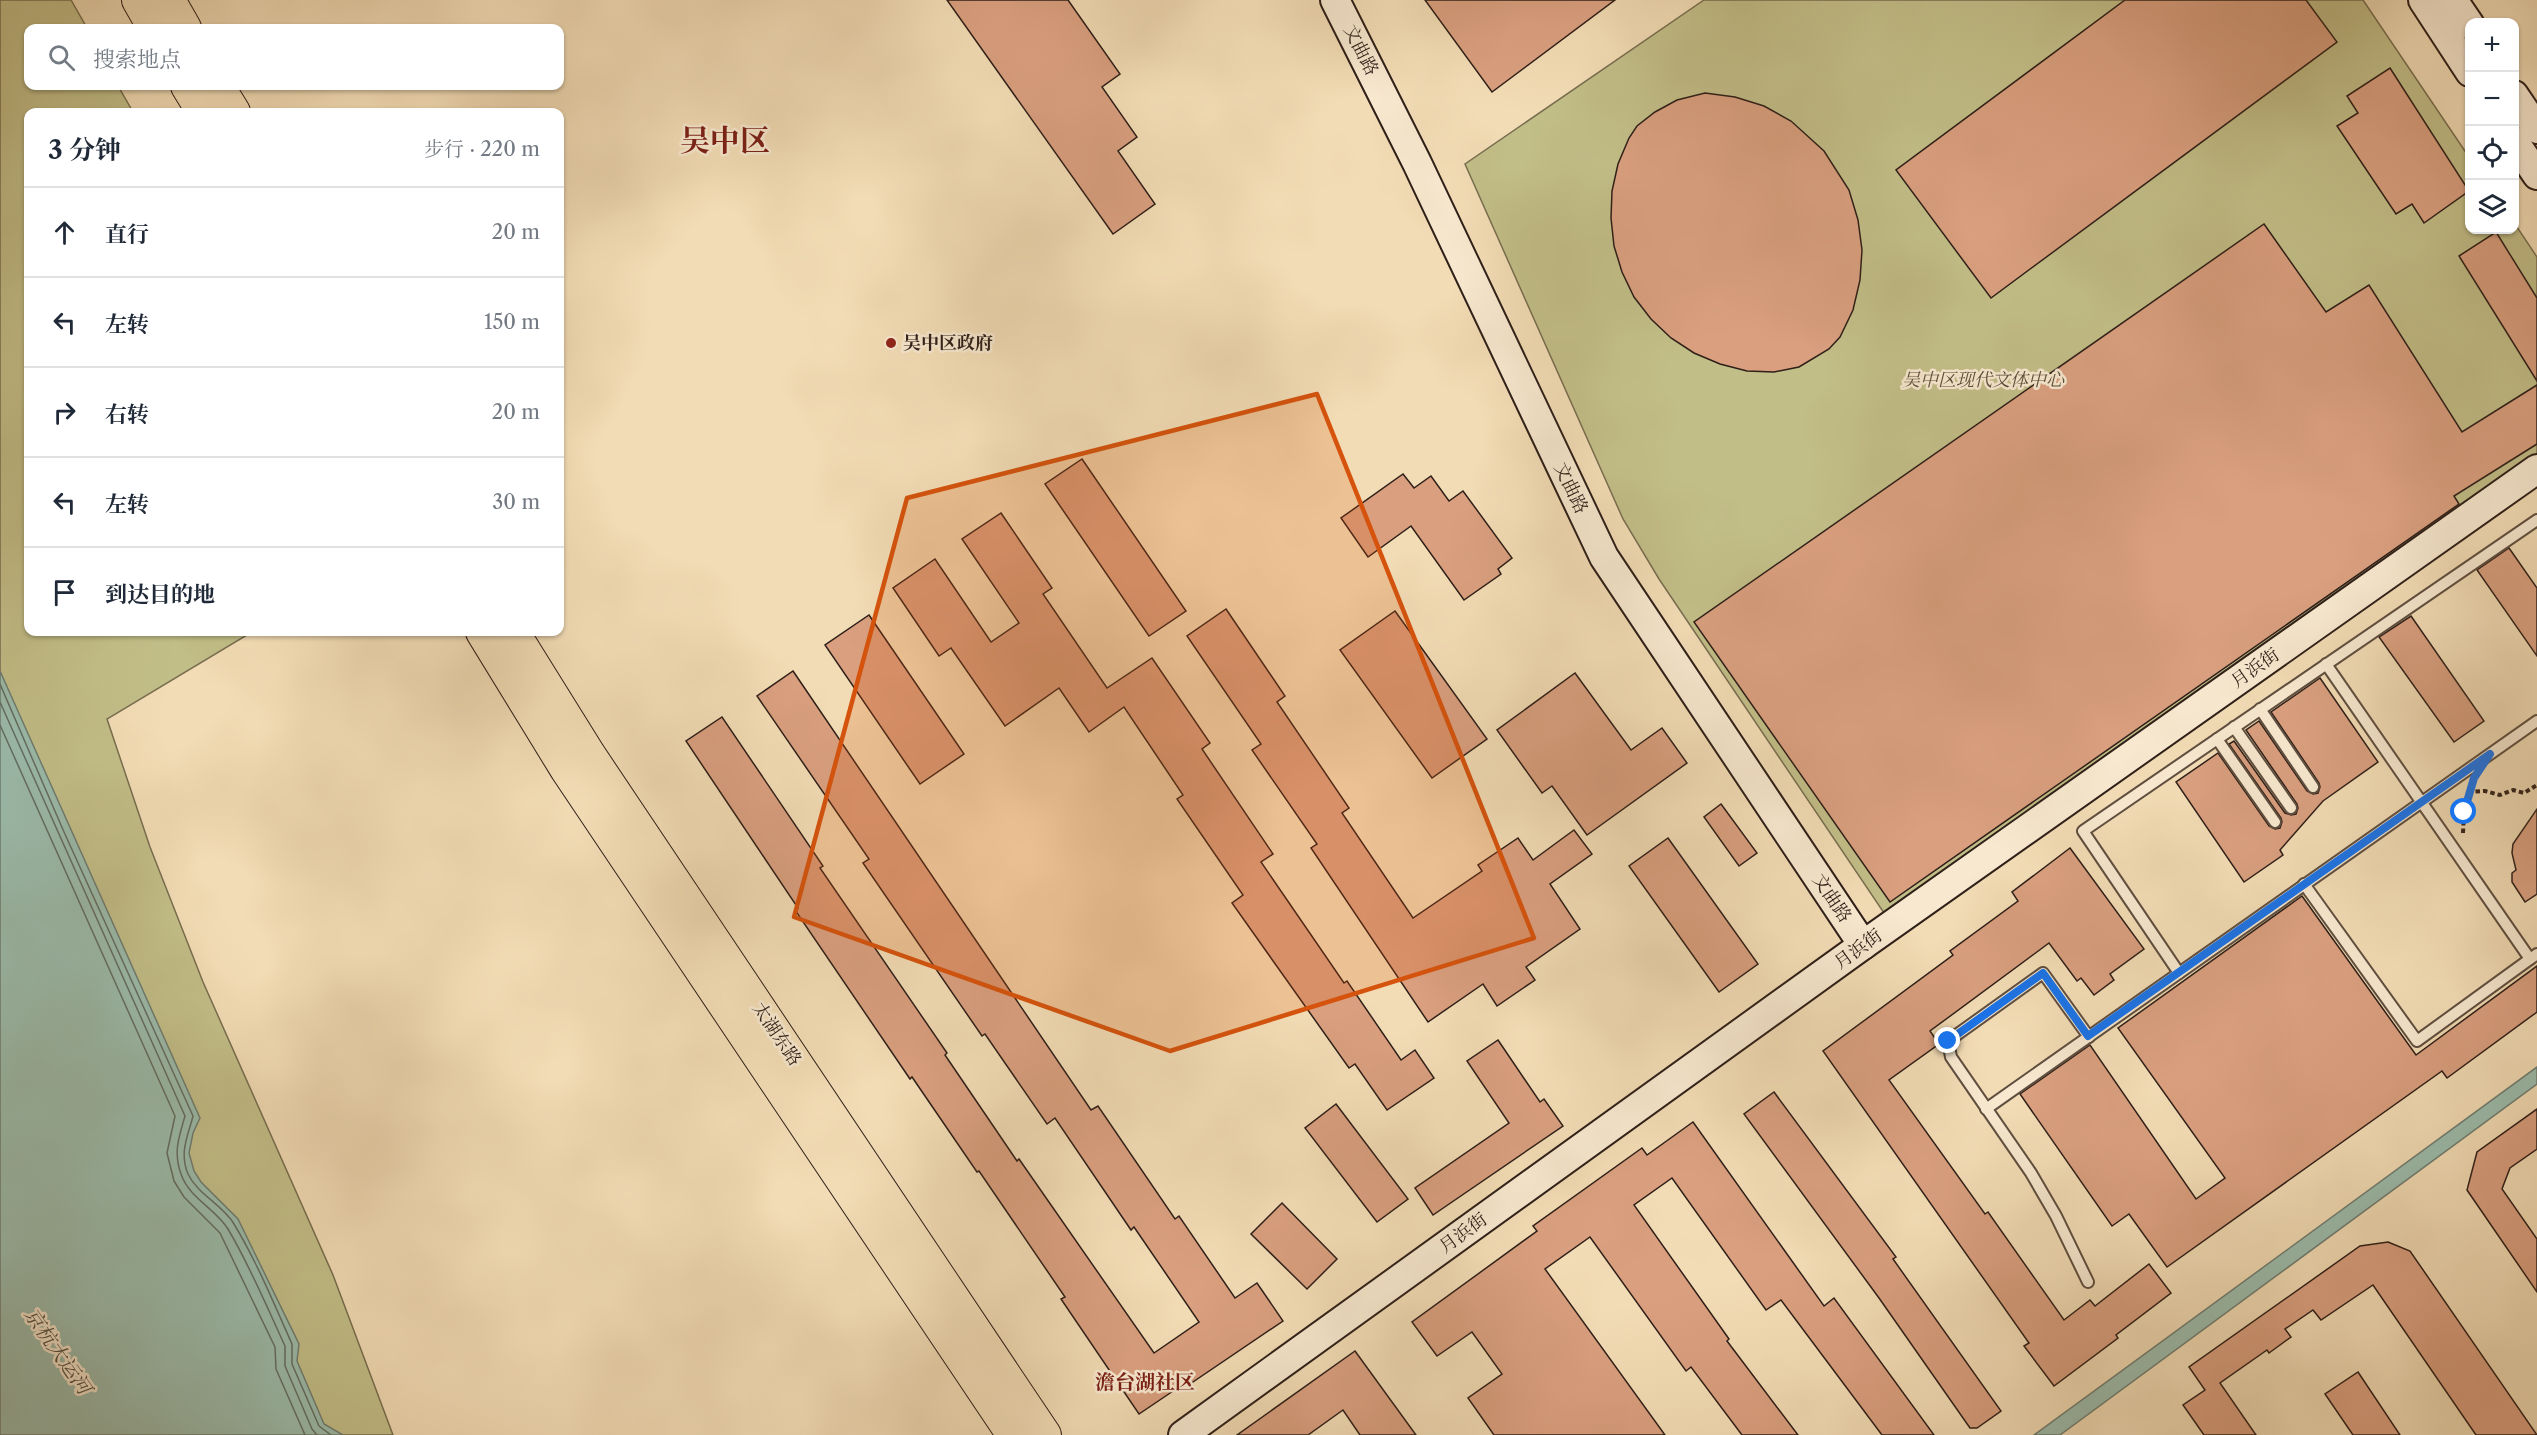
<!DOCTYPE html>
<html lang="zh">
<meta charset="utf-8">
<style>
:root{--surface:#fff;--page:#f6f6f7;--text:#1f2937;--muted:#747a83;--line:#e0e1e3}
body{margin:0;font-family:"Libre Caslon Text","Noto Serif SC",serif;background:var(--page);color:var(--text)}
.controls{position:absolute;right:18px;top:18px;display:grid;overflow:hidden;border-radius:12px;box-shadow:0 2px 4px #0004}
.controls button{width:54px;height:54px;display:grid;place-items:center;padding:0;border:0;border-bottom:2px solid var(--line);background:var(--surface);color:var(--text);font:30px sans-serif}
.stop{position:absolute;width:18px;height:18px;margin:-14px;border:4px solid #1a73e8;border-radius:50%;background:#fff}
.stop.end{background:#1a73e8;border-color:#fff;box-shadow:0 2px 6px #0008}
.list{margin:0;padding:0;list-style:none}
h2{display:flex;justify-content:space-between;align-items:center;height:78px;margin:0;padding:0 24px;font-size:26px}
h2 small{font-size:20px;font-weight:400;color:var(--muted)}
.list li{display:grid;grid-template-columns:39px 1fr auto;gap:18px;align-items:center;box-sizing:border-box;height:90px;padding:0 24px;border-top:2px solid var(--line)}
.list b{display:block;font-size:22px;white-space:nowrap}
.list em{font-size:20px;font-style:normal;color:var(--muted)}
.icon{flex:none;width:33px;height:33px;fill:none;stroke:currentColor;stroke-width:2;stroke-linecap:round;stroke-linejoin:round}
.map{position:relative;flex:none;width:2537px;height:1435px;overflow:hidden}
.search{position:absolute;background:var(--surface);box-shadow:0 2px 4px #0004;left:24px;top:24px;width:540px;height:66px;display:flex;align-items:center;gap:15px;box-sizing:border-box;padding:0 21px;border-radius:12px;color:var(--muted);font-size:22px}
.panel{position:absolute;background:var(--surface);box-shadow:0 2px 4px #0004;left:24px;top:108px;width:540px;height:528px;border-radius:12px}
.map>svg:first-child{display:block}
.green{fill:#c2be88;stroke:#786e50;stroke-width:1.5}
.water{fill:#9bbcac;stroke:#6f7d71;stroke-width:1.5}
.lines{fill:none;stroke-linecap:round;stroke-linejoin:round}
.shore{stroke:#646e62;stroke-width:1.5}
.building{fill:#d99f7f;stroke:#2e1f18;stroke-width:1.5}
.lane-casing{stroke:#5f4e3f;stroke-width:14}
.secondary-casing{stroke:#2e1f18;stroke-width:32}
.primary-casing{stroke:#2e1f18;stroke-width:34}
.path{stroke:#2e1f18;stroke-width:4;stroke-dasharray:4.5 3;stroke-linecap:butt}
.lane{stroke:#f7e8cf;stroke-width:10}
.secondary{stroke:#f7e8cf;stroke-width:28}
.primary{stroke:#f2dcb5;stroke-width:32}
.route{stroke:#1a73e8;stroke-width:8}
.marked{fill:#d5530d;fill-opacity:0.2;stroke:#d5530d;stroke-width:4.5;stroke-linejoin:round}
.poi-dot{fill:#8f2418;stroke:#f7e8cf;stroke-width:2}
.labels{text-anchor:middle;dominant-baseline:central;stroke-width:5;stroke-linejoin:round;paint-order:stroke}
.street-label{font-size:18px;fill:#2e1f18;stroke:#f7e8cf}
.poi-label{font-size:18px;font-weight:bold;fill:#2e1f18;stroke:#f7e8cf;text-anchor:start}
.park-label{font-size:18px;font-style:italic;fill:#5a4f3a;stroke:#f7e8cf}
.water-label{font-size:20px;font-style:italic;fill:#4f4e44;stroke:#f7e8cf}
.neighbourhood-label{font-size:20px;font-weight:bold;fill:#7a1f14;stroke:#f7e8cf}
.town-label{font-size:30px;font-weight:bold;fill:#7a1f14;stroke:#f7e8cf}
</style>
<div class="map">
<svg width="2537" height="1435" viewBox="0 0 2537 1435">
<rect width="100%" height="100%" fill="#f2dcb5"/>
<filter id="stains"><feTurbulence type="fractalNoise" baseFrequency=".00333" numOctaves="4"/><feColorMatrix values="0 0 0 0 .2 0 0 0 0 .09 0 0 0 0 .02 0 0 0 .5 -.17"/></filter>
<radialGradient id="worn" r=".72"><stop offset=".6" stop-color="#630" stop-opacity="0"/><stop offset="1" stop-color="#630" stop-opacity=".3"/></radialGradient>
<!-- green -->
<g class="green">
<polygon points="0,0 71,0 87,28 28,28 28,86 118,86 133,112 28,112 28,632 252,632 107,719 150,847 203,982 333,1275 393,1435 266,1435 0,898"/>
<polygon points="1704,0 2363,0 2469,157 2470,230 2514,230 2515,224 2537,257 2537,455 1884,913 1659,579 1623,519 1465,164"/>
</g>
<!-- water -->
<g class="water">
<polygon points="0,671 200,1118 193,1133 189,1153 194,1171 201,1182 238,1219 299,1344 297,1361 324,1424 343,1435 0,1435"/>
<polygon points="2537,1067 2537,1084 2060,1435 2034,1435"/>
</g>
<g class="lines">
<!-- shore -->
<g class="shore">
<path d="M0,684l64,148 129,284c-5,20 -14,36 -5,58 10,21 35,31 46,50 23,38 40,80 58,120v20l27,62 12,9"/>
<path d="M0,702l185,414c-6,21 -12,36 -4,58 8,24 35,35 47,55 22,37 39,78 57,117v20l27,63 5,6"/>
<polyline points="0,725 175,1116 167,1153 174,1181 184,1197 220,1233 275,1347 276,1369 305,1435"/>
</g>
</g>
<!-- building -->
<g class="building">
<polygon points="947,0 1068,0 1120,74 1102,87 1137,137 1118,151 1155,204 1113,234"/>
<polygon points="1425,0 1615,0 1492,92"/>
<polygon points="2125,0 2306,0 2337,42 1991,298 1896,170"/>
<polygon points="2390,68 2469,191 2424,223 2412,204 2396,214 2337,126 2358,113 2347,96"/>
<polygon points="1705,93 1735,97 1764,106 1791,121 1824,151 1849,190 1858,220 1862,250 1860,280 1853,310 1840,337 1829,349 1799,367 1774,372 1747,371 1720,364 1694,353 1671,338 1651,319 1634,297 1622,272 1614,246 1611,218 1612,191 1618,164 1629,138 1637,126 1655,112 1677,100"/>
<polygon points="2264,224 2326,312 2369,285 2462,432 2537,385 2537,444 2454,496 2459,504 1890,902 1694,622"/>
<polygon points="2496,232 2537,298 2537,381 2459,256"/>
<polygon points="1082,459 1186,611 1149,636 1045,484"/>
<polygon points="1403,474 1414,488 1431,476 1449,501 1463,491 1512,558 1498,569 1501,574 1464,600 1411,526 1368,557 1341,518"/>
<polygon points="1001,513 1052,588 1043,594 1107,688 1152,658 1210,743 1202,749 1273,854 1261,862 1344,983 1347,981 1401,1060 1415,1050 1434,1078 1387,1110 1355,1064 1349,1068 1232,903 1243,895 1177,799 1183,795 1124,707 1089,732 1059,688 1005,726 951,648 939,656 893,588 935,559 991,642 1019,623 962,539"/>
<polygon points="2509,548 2537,588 2537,656 2477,570"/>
<polygon points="1226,609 1285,696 1277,702 1349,808 1342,813 1413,918 1482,871 1478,865 1518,838 1533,860 1574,830 1592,854 1550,884 1580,929 1526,967 1535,980 1497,1006 1483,984 1428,1022 1311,848 1317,844 1252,750 1261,744 1187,636"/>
<polygon points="1395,611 1487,739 1432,778 1340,650"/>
<polygon points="869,615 964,754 920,784 825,645"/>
<polygon points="2411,616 2484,721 2454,742 2379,637"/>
<polygon points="793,671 1091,1110 1098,1106 1175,1219 1179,1216 1235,1298 1257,1283 1283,1321 1187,1386 1185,1383 1139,1414 1061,1299 1065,1297 979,1171 977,1172 912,1077 910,1079 795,910 798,908 686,741 722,717 823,866 820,868 947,1053 945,1055 1017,1161 1019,1159 1154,1353 1199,1322 1134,1227 1131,1230 1055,1118 1047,1124 985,1034 982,1036 863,863 869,859 757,696"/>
<polygon points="1575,673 1631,750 1662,728 1687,763 1587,835 1552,786 1542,793 1497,730"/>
<polygon points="2320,678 2378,762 2323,801 2280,850 2283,855 2244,882 2176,782 2218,753 2269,826 2275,829 2280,828 2282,822 2281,818 2229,744 2234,741 2285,813 2291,815 2296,814 2298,808 2297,804 2246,730 2259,721 2307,791 2313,794 2318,793 2320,787 2319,783 2271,712"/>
<polygon points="1721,804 1757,853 1739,866 1704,817"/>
<polygon points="2537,809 2537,894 2525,902 2512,882 2512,873 2516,870 2512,853 2513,844"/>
<polygon points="1668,838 1758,964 1719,992 1629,866"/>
<polygon points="2070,848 2144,949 2110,974 2114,980 2094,995 2081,978 2077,981 2049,943 1930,1031 1939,1044 1889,1080 1985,1214 1988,1212 2064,1320 2090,1300 2095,1306 2149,1264 2171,1293 2116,1335 2118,1338 2054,1386 2024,1346 2029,1343 1823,1051 1953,955 1950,951 2018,901 2012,892"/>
<polygon points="2302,896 2416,1055 2537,966 2537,1012 2447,1078 2442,1071 2167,1267 2129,1214 2112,1226 2020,1094 2090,1045 2196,1199 2225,1178 2118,1028"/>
<polygon points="1498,1040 1540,1102 1544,1099 1563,1126 1433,1215 1415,1188 1509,1123 1467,1061"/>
<polygon points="1774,1092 1896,1257 1893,1259 2001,1411 1977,1428 1970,1428 1879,1298 1744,1114"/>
<polygon points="1336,1104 1408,1199 1377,1222 1305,1128"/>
<polygon points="2537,1109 2537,1149 2510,1168 2502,1189 2537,1239 2537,1292 2467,1190 2477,1152"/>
<polygon points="1693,1122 1824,1306 1834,1298 1934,1435 1882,1435 1781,1300 1766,1310 1672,1178 1634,1205 1729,1339 1727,1341 1798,1435 1742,1435 1691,1367 1686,1371 1590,1237 1545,1269 1665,1435 1494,1435 1468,1398 1502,1374 1472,1332 1437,1356 1412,1322 1537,1231 1533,1226 1642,1148 1647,1155"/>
<polygon points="1282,1203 1337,1259 1307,1289 1251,1234"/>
<polygon points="2388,1242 2410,1251 2537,1435 2476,1435 2373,1285 2321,1320 2313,1310 2285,1329 2291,1337 2269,1353 2267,1350 2220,1383 2256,1435 2204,1435 2183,1405 2205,1390 2189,1367 2360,1246"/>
<polygon points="1355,1351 1416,1435 1360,1435 1343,1410 1308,1435 1237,1435"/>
<polygon points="2358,1372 2400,1435 2353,1435 2325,1394"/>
</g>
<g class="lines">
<defs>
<g id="lane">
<polyline points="2326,664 2530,959 2537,954"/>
<polyline points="2260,709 2313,787"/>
<polyline points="2234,727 2291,808"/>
<polyline points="2217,739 2275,822"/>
<polyline points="2304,884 2417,1041 2530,959"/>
<polyline points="2179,973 2083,831 2537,520"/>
<polyline points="1986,1109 2537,721"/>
<polyline points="2088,1282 2056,1216 2031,1173 1951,1057 1948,1041 2043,973 2089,1037"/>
</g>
<g id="secondary">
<polyline points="1335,0 1417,163 1604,557 1863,945"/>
<polyline points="2423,0 2470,72"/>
<polyline points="2453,0 2470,25"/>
<polyline points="2514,95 2537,129"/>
<polyline points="2514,141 2537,175"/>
<polyline points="1183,1435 1863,945 2537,469"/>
</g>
<g id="primary">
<polyline points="138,0 154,28"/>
<polyline points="169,0 185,28"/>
<polyline points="187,86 203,112"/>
<polyline points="218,86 234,112"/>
<polyline points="482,632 566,769 1013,1435"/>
<polyline points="513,632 589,754 1045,1435"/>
</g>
</defs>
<!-- lane casing -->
<use href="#lane" class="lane-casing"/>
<!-- secondary casing -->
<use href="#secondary" class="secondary-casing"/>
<!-- primary casing -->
<use href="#primary" class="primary-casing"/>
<!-- path -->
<g class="path">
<polyline points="2468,792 2485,791 2500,795 2513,790 2524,793 2537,785"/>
<polyline points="2463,833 2464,812 2470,788"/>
</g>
<!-- lane -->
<use href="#lane" class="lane"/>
<!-- secondary -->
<use href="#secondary" class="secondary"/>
<!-- primary -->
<use href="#primary" class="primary"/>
</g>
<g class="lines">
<!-- route -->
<polyline class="route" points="1948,1041 2043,973 2088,1036 2490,754 2474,778 2464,812"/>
</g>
<!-- marked area -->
<path class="marked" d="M1317,394l217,544 -364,113 -376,-134 113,-419z"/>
<!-- markers -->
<circle class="poi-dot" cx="891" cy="343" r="6"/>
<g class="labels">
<!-- street labels -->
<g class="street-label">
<text transform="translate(1361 50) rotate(63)">文曲路</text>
<text transform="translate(1571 488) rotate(64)">文曲路</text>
<text transform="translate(2255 668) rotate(-35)">月浜街</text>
<text transform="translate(1832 898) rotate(56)">文曲路</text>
<text transform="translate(1858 949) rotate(-36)">月浜街</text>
<text transform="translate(777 1034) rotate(56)">太湖东路</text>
<text transform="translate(1463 1233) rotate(-36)">月浜街</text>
</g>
<!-- poi labels -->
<g class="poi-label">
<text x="903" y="343">吴中区政府</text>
</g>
<!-- park labels -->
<g class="park-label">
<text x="1983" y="380">吴中区现代文体中心</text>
</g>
<!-- water labels -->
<g class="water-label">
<text transform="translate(58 1351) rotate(55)">京杭大运河</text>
</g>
<!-- neighbourhood labels -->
<g class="neighbourhood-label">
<text x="1145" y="1382">澹台湖社区</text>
</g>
<!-- town labels -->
<g class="town-label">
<text x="725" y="140">吴中区</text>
</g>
</g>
<rect width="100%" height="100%" filter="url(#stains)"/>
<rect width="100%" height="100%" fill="url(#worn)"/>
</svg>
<div class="controls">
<button>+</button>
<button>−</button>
<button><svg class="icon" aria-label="locate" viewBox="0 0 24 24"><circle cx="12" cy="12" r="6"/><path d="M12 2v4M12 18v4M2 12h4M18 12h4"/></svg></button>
<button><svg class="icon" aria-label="layers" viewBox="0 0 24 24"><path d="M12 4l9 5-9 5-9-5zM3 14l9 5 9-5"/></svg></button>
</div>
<div class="stop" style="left:2464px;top:812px"></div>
<div class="stop end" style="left:1948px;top:1041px"></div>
<div class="search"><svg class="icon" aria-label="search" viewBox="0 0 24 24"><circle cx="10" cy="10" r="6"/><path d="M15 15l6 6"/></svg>搜索地点</div>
<section class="panel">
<h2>3 分钟<small>步行 · 220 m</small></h2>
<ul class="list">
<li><svg class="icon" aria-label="ahead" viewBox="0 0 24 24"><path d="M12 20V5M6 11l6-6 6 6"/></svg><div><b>直行</b></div><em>20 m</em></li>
<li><svg class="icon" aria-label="left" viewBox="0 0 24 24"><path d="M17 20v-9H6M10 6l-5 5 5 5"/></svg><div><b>左转</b></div><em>150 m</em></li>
<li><svg class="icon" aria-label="right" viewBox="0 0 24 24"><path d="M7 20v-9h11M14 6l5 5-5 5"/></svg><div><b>右转</b></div><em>20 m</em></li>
<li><svg class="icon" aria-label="left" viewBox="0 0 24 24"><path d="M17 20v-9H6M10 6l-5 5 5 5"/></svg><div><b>左转</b></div><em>30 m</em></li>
<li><svg class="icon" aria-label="arrive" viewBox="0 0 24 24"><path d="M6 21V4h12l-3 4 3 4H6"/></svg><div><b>到达目的地</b></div></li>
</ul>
</section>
</div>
